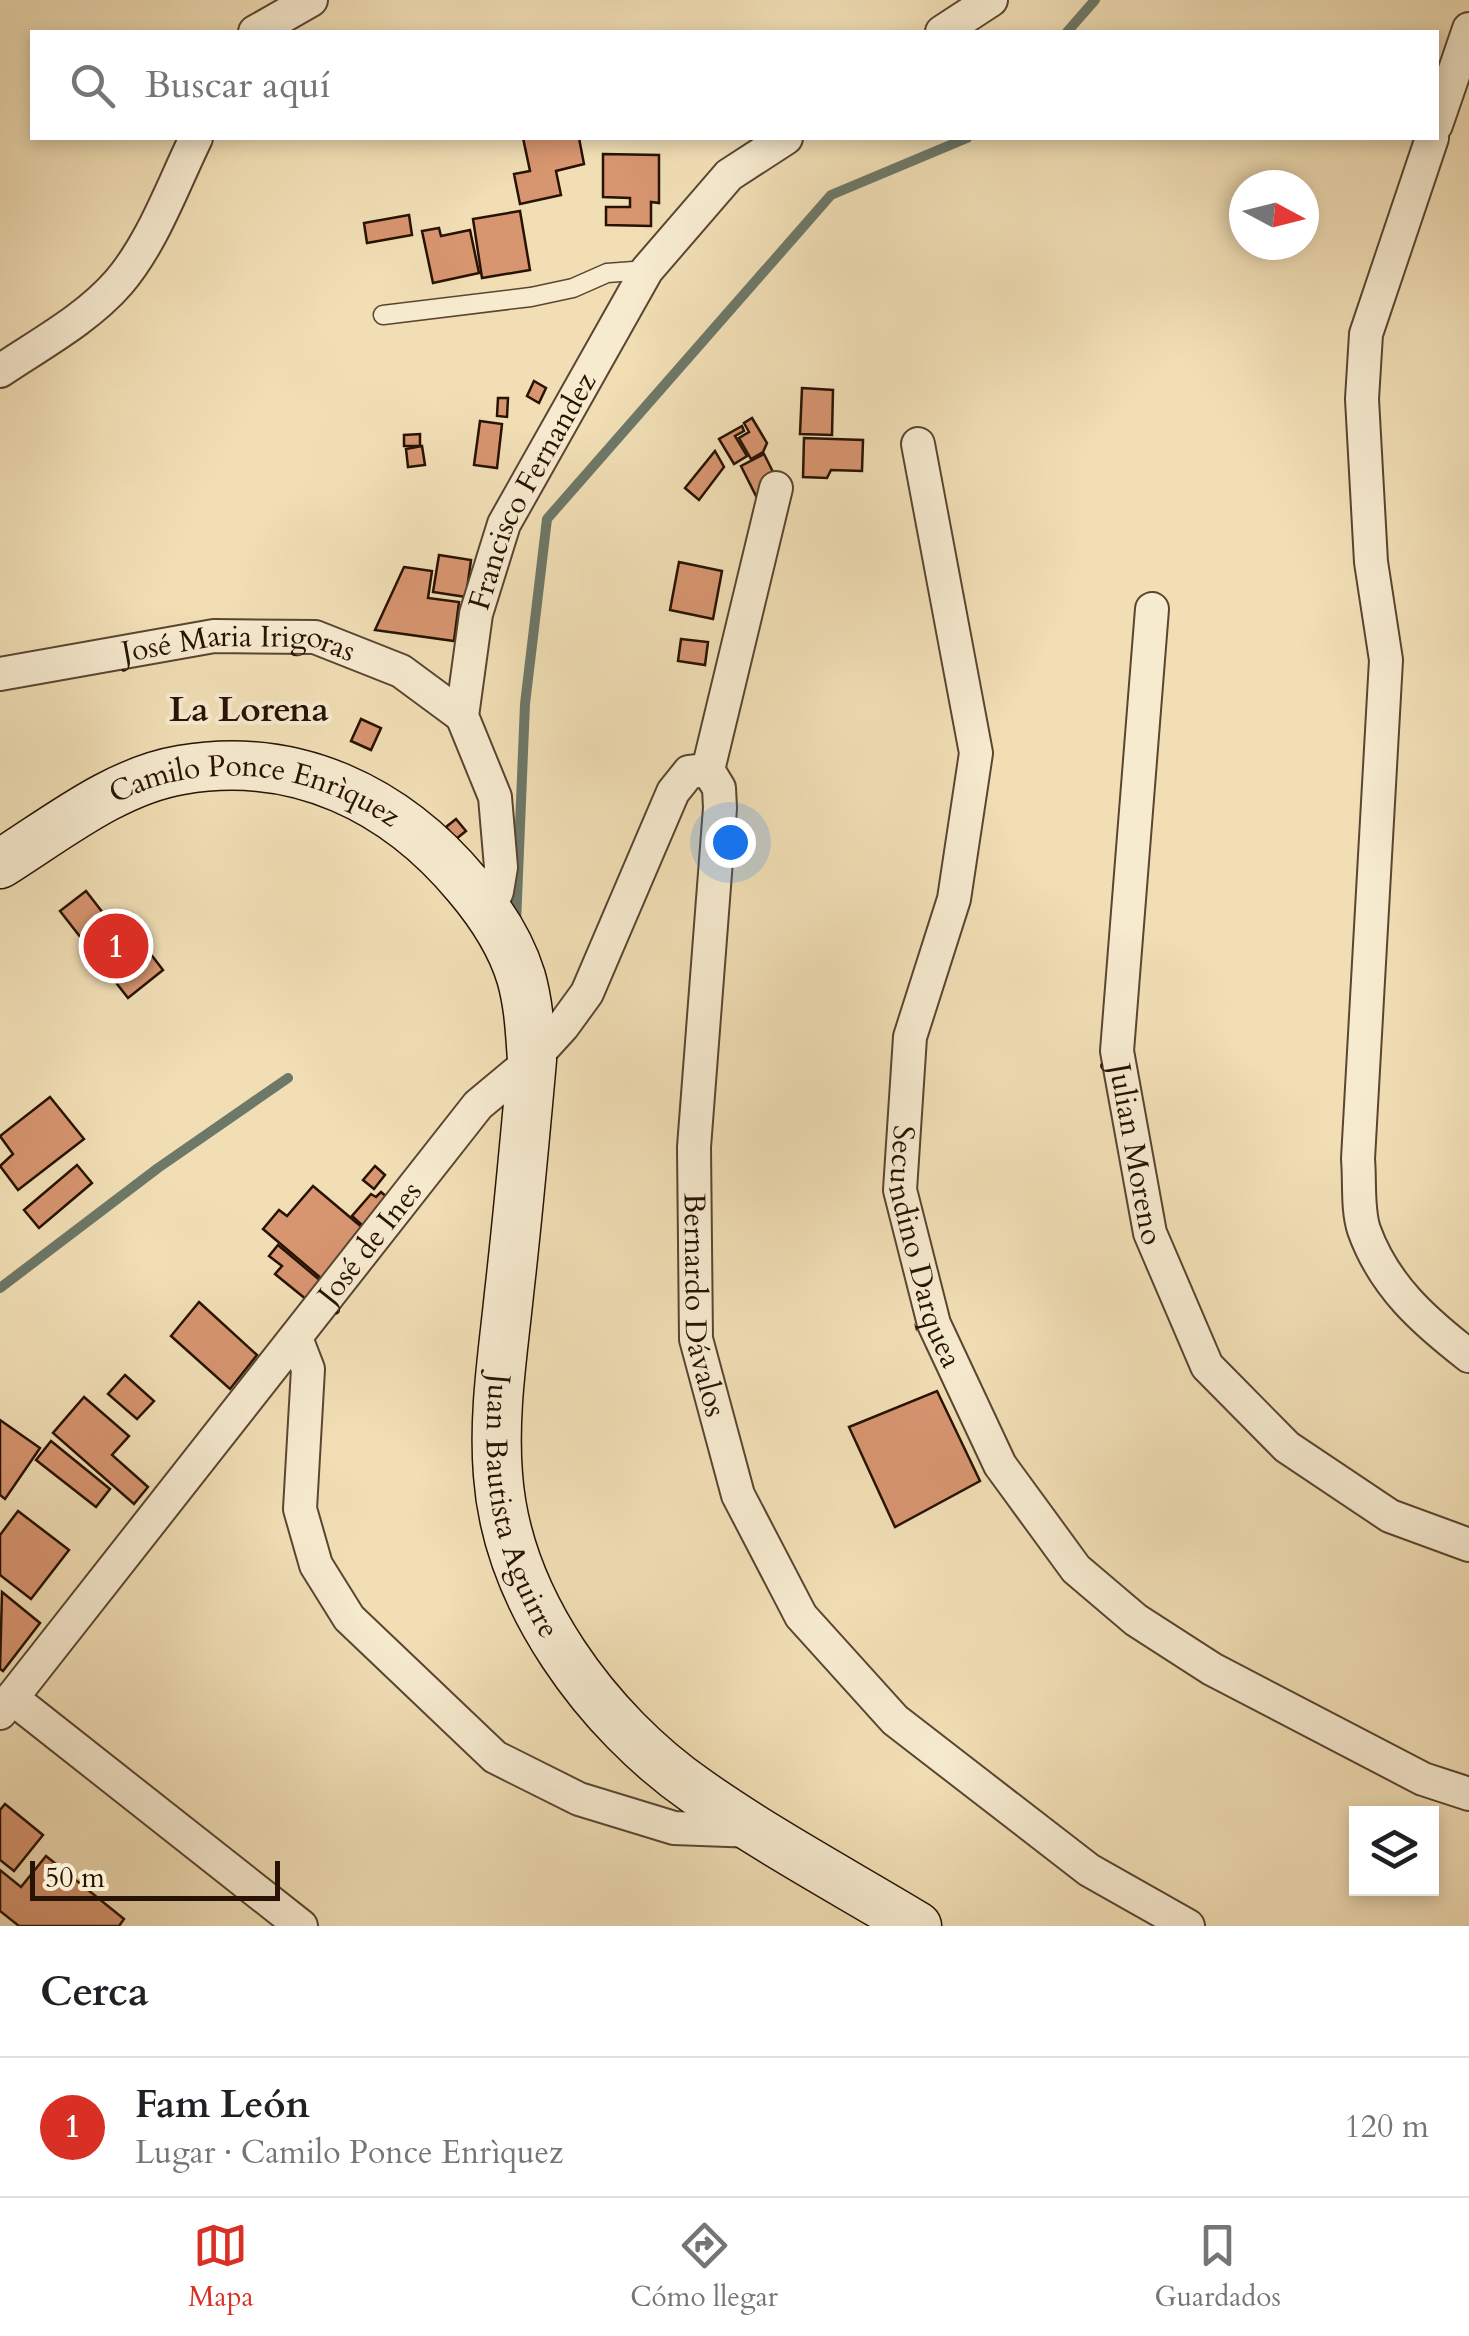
<!DOCTYPE html>
<html lang="es">
<meta charset="utf-8">
<style>
:root{--surface:#fff;--page:#f6f6f6;--text:#202124;--muted:#757577;--line:#e0e0e0;--accent:#d93025}
body{margin:0;font-family:Cardo,serif;background:var(--page);color:var(--text)}
.controls{position:absolute;right:30px;bottom:30px;display:grid;overflow:hidden;border-radius:0px;box-shadow:0 5px 15px #0003}
.controls button{width:90px;height:90px;display:grid;place-items:center;padding:0;border:0;border-bottom:2px solid var(--line);background:var(--surface);color:var(--text);font:50px sans-serif}
.compass{position:absolute;left:1229px;top:170px;width:90px;height:90px;border-radius:50%;background:var(--surface);box-shadow:0 5px 15px #0003;rotate:97deg}
.scale{position:absolute;left:30px;bottom:25px;width:250px;box-sizing:border-box;padding-left:10px;border:5px solid #271203;border-top:0;font-size:28px;line-height:35px;white-space:nowrap;color:#271203;-webkit-text-stroke:8px #f6eacf;paint-order:stroke}
.you{position:absolute;left:730px;top:842px;width:35px;height:35px;margin:-25px;border:8px solid #fff;border-radius:50%;background:#1a73e8;box-shadow:0 0 0 15px #1a73e833}
.badge{display:grid;place-items:center;width:65px;height:65px;border-radius:50%;background:var(--accent);color:#fff;font-size:32px;font-weight:700}
.pin{position:absolute;translate:-50% -50%;border:5px solid #fff;box-shadow:0 2px 10px #0006}
.list{margin:0;padding:0;list-style:none}
h2{display:flex;justify-content:space-between;align-items:center;height:130px;margin:0;padding:0 40px;font-size:42px}
h2 small{font-size:32px;font-weight:400;color:var(--muted)}
.list li{display:grid;grid-template-columns:65px 1fr auto;gap:30px;align-items:center;box-sizing:border-box;height:140px;padding:0 40px;border-top:2px solid var(--line)}
.list b{display:block;font-size:38px;white-space:nowrap}
.list p{margin:0;font-size:32px;white-space:nowrap;color:var(--muted)}
.list em{font-size:32px;font-style:normal;color:var(--muted)}
.icon{flex:none;width:55px;height:55px;fill:none;stroke:currentColor;stroke-width:2;stroke-linecap:round;stroke-linejoin:round}
.map{position:relative;flex:none;width:1469px;height:1926px;overflow:hidden}
.search{position:absolute;background:var(--surface);box-shadow:0 5px 15px #0003;left:30px;right:30px;top:30px;height:110px;display:flex;align-items:center;gap:25px;box-sizing:border-box;padding:0 35px;border-radius:0px;color:var(--muted);font-size:38px}
.sheet{height:270px;background:var(--surface)}
nav{display:flex;justify-content:space-around;align-items:center;box-sizing:border-box;height:140px;border-top:2px solid var(--line);background:var(--surface);font-size:28px;color:var(--muted)}
nav a{display:grid;justify-items:center;gap:5px}
nav .on{color:var(--accent)}
.map>svg:first-child{display:block}
.lines{fill:none;stroke-linecap:round;stroke-linejoin:round}
.stream{stroke:#6d7868;stroke-width:10}
.building{fill:#d79570;stroke:#271203;stroke-width:2.5}
.lane-casing{stroke:#5a4530;stroke-width:21}
.street-casing{stroke:#5a4530;stroke-width:36}
.secondary-casing{stroke:#271203;stroke-width:51}
.lane{stroke:#f6eacf;stroke-width:18}
.street{stroke:#f6eacf;stroke-width:32}
.secondary{stroke:#f6eacf;stroke-width:48}
.labels{text-anchor:middle;dominant-baseline:central;stroke-width:8;stroke-linejoin:round;paint-order:stroke}
.street-label{font-size:30px;fill:#271203;stroke:#f6eacf}
.quarter-label{font-size:35px;font-weight:bold;fill:#271203;stroke:#f6eacf}
</style>
<div class="map">
<svg width="1469" height="1926" viewBox="0 0 1469 1926">
<rect width="100%" height="100%" fill="#f1deb5"/>
<filter id="stains"><feTurbulence type="fractalNoise" baseFrequency=".002" numOctaves="4"/><feColorMatrix values="0 0 0 0 .2 0 0 0 0 .09 0 0 0 0 .02 0 0 0 .5 -.17"/></filter>
<radialGradient id="worn" r=".72"><stop offset=".6" stop-color="#630" stop-opacity="0"/><stop offset="1" stop-color="#630" stop-opacity=".3"/></radialGradient>
<g class="lines">
<!-- stream -->
<g class="stream">
<polyline points="1067,32 1095,0"/>
<polyline points="516,923 525,704 547,519 831,195 967,138"/>
<polyline points="0,1288 158,1168 288,1078"/>
</g>
</g>
<!-- building -->
<g class="building">
<polygon points="523,138 579,138 584,164 556,171 561,195 520,204 514,174 530,171"/>
<polygon points="603,154 659,155 659,203 651,202 651,226 606,225 606,207 630,207 630,198 603,197"/>
<polygon points="520,211 530,270 482,278 473,219"/>
<polygon points="409,215 412,235 367,243 364,223"/>
<polygon points="439,228 441,236 470,230 479,273 433,283 422,231"/>
<polygon points="534,381 546,388 539,403 527,396"/>
<polygon points="802,388 833,390 832,435 800,434"/>
<polygon points="498,398 508,398 507,417 497,416"/>
<polygon points="752,418 767,443 763,452 751,459 739,438 749,432 744,423"/>
<polygon points="480,421 502,424 497,468 474,465"/>
<polygon points="742,426 744,431 735,436 747,456 734,464 719,439"/>
<polygon points="420,434 420,446 404,446 404,435"/>
<polygon points="804,438 863,440 862,471 831,470 827,478 803,477"/>
<polygon points="422,446 425,465 408,467 406,449"/>
<polygon points="715,451 724,467 699,500 685,488"/>
<polygon points="764,454 779,484 756,496 741,466"/>
<polygon points="439,555 471,560 466,597 433,592"/>
<polygon points="679,562 722,571 713,619 670,610"/>
<polygon points="404,567 432,571 428,598 459,602 454,641 375,630"/>
<polygon points="681,639 708,642 705,665 678,661"/>
<polygon points="361,719 381,728 371,750 351,741"/>
<polygon points="456,819 466,831 456,839 446,827"/>
<polygon points="86,891 110,922 120,914 163,970 128,998 60,911"/>
<polygon points="50,1097 84,1139 18,1190 0,1166 13,1154 0,1136"/>
<polygon points="77,1165 92,1183 39,1228 24,1210"/>
<polygon points="375,1166 385,1175 374,1189 363,1180"/>
<polygon points="313,1186 364,1229 322,1279 263,1229 279,1210 287,1216"/>
<polygon points="381,1192 388,1198 364,1227 352,1216 371,1194 376,1197"/>
<polygon points="278,1245 322,1282 307,1300 275,1274 282,1266 269,1256"/>
<polygon points="199,1302 257,1355 230,1389 171,1336"/>
<polygon points="125,1375 154,1401 137,1419 108,1394"/>
<polygon points="937,1391 980,1481 895,1527 849,1427"/>
<polygon points="84,1397 129,1436 112,1455 148,1487 134,1504 53,1433"/>
<polygon points="0,1420 40,1448 5,1499 0,1495"/>
<polygon points="51,1441 110,1489 96,1507 36,1460"/>
<polygon points="18,1511 69,1550 31,1599 0,1575 0,1535"/>
<polygon points="2,1592 40,1623 3,1671 0,1669"/>
<polygon points="5,1804 43,1835 14,1871 0,1860 0,1810"/>
<polygon points="46,1856 124,1919 119,1926 19,1926 0,1911 0,1870 21,1887"/>
</g>
<g class="lines">
<defs>
<polyline id="lane" points="383,315 531,297 573,288 607,273 647,270"/>
<g id="street">
<polyline points="255,32 311,0"/>
<polyline points="942,32 991,0"/>
<polyline points="1436,125 1469,29"/>
<path d="M1432,138l-66,196 -4,65 9,163 15,98 -28,499c2,22 -1,50 6,71 20,56 60,91 105,126"/>
<path d="M0,371c40,-27 87,-52 119,-89 34,-40 54,-97 77,-144"/>
<path id="s1" d="M918,444l58,309 -22,146 -44,138 -10,153 34,134 66,141 76,104 60,51 76,49 211,110 46,15"/>
<path id="s2" d="M776,488l-68,282 11,18 1,20 -26,339 2,192 42,156 63,121 94,104 194,150 99,56"/>
<path id="s3" d="M1152,609l-35,442 33,182 57,133 80,81 103,69 79,29"/>
<path id="s4" d="M0,674l214,-38 101,1 86,34 61,45"/>
<path id="s5" d="M489,911l8,-20 4,-24 -6,-70 -33,-81 14,-102 28,-90 143,-254 82,-95 57,-37"/>
<polyline points="296,1338 308,1369 300,1509 316,1565 349,1618 495,1757 579,1799 674,1828 755,1831"/>
<polyline points="12,1698 301,1926"/>
<path id="s6" d="M0,1713l478,-608 54,-45 31,-34 24,-33 86,-201 16,-20 19,-2"/>
</g>
<g id="secondary">
<path id="s7" d="M0,864c56,-35 115,-83 181,-94 115,-20 215,29 287,116 22,26 43,58 53,91 8,28 9,55 11,83 -7,78 -14,156 -23,234 -6,59 -16,120 -11,181 9,125 99,247 200,317 70,49 146,90 219,134"/>
</g>
</defs>
<!-- lane casing -->
<use href="#lane" class="lane-casing"/>
<!-- street casing -->
<use href="#street" class="street-casing"/>
<!-- secondary casing -->
<use href="#secondary" class="secondary-casing"/>
<!-- lane -->
<use href="#lane" class="lane"/>
<!-- street -->
<use href="#street" class="street"/>
<!-- secondary -->
<use href="#secondary" class="secondary"/>
</g>
<g class="labels">
<!-- street labels -->
<g class="street-label">
<text stroke="none"><textPath href="#s5" startOffset="442">Francisco Fernandez</textPath></text>
<text stroke="none"><textPath href="#s4" startOffset="242">José Maria Irigoras</textPath></text>
<text stroke="none"><textPath href="#s7" startOffset="282">Camilo Ponce Enrìquez</textPath></text>
<text stroke="none"><textPath href="#s3" startOffset="548">Julian Moreno</textPath></text>
<text stroke="none"><textPath href="#s6" startOffset="598">José de Ines</textPath></text>
<text stroke="none"><textPath href="#s1" startOffset="820">Secundino Darquea</textPath></text>
<text stroke="none"><textPath href="#s2" startOffset="830">Bernardo Dávalos</textPath></text>
<text stroke="none"><textPath href="#s7" startOffset="1172">Juan Bautista Aguirre</textPath></text>
</g>
<!-- quarter labels -->
<g class="quarter-label">
<text x="249" y="710">La Lorena</text>
</g>
</g>
<rect width="100%" height="100%" filter="url(#stains)"/>
<rect width="100%" height="100%" fill="url(#worn)"/>
</svg>
<div class="controls">
<button><svg class="icon" aria-label="layers" viewBox="0 0 24 24"><path d="M12 4l9 5-9 5-9-5zM3 14l9 5 9-5"/></svg></button>
</div>
<svg class="compass" viewBox="-18 -18 36 36"><path d="M0-13l5 13h-10z" fill="#e53935"/><path d="M0 13l5-13h-10z" fill="#757577"/></svg>
<div class="scale">50 m</div>
<div class="you"></div>
<div class="pin badge" style="left:116px;top:946px">1</div>
<div class="search"><svg class="icon" aria-label="search" viewBox="0 0 24 24"><circle cx="10" cy="10" r="6"/><path d="M15 15l6 6"/></svg>Buscar aquí</div>
</div>
<section class="sheet">
<h2>Cerca<small></small></h2>
<ul class="list">
<li><span class="badge">1</span><div><b>Fam León</b><p>Lugar · Camilo Ponce Enrìquez</p></div><em>120 m</em></li>
</ul>
</section>
<nav>
<a class="on"><svg class="icon" aria-label="map" viewBox="0 0 24 24"><path d="M3 6l6-2 6 2 6-2v14l-6 2-6-2-6 2zM9 4v14M15 6v14"/></svg>Mapa</a>
<a><svg class="icon" aria-label="directions" viewBox="0 0 24 24"><path d="M12 3l9 9-9 9-9-9zM9 14v-3h6M13 9l2 2-2 2"/></svg>Cómo llegar</a>
<a><svg class="icon" aria-label="saved" viewBox="0 0 24 24"><path d="M7 4h10v16l-5-4-5 4z"/></svg>Guardados</a>
</nav>
